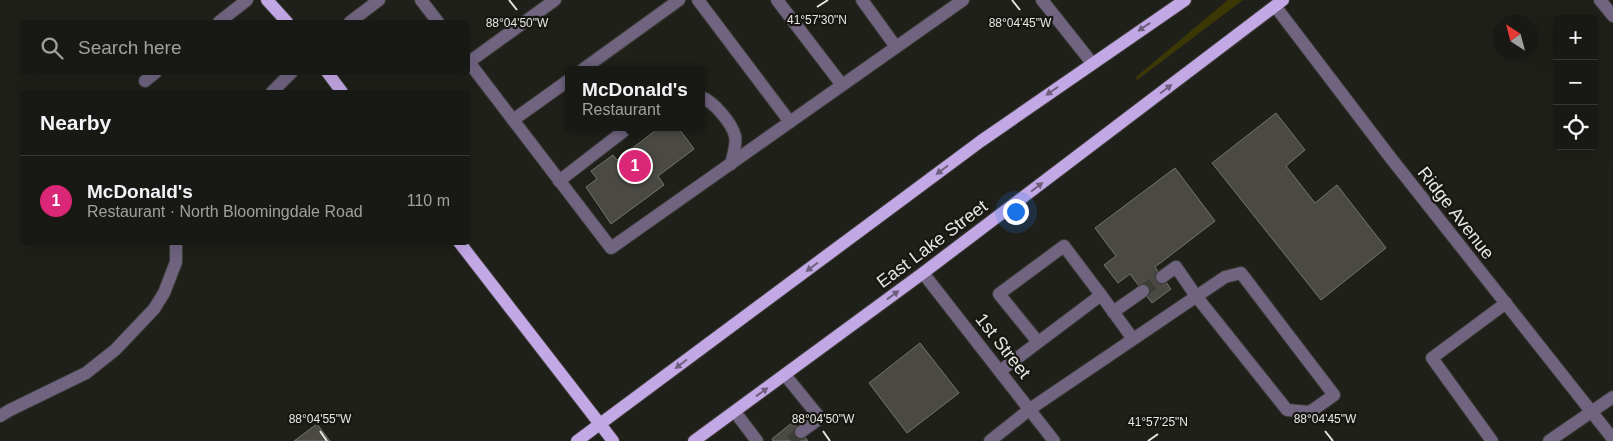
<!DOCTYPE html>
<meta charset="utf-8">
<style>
:root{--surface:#181814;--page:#21211d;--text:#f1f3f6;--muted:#9fa0a0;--line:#363734;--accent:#db2777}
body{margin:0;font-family:Arial,sans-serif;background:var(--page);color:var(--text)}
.controls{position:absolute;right:15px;top:15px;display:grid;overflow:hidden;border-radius:5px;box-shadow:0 5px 20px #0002}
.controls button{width:45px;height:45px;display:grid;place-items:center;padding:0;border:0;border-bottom:1px solid var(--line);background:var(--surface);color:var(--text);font:25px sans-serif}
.compass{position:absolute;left:1493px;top:15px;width:45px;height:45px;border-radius:50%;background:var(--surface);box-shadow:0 5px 20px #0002;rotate:324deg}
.you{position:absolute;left:1015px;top:211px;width:18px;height:18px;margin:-12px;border:4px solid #fff;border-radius:50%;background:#1a73e8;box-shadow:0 0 0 8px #1a73e833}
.badge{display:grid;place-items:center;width:32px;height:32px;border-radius:50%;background:var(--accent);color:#fff;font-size:16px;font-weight:700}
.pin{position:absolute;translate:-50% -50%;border:2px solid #fff;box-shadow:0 1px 5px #0006}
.popup{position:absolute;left:565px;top:66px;width:140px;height:65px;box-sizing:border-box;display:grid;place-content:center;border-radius:5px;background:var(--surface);filter:drop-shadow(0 1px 4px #0005);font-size:16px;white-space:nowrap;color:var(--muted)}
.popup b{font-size:19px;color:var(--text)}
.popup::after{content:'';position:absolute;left:50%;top:100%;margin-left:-10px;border:10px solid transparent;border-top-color:var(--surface)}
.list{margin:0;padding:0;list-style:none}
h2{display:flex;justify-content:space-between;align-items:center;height:65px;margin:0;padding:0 20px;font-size:21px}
h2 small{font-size:16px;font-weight:400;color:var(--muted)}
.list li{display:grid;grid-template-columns:32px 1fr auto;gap:15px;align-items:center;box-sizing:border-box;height:90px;padding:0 20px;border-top:1px solid var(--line)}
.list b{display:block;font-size:19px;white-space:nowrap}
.list p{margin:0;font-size:16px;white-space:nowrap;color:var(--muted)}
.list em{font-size:16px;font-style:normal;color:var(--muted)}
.icon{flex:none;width:28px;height:28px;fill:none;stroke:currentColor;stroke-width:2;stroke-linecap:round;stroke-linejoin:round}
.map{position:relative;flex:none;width:1613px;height:441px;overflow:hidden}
.search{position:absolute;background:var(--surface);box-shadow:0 5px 20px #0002;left:20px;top:20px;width:450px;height:55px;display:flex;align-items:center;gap:12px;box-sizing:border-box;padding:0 18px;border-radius:5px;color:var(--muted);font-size:19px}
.panel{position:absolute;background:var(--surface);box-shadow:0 5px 20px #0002;left:20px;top:90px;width:450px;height:155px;border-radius:5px}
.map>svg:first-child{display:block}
.green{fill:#3c3805}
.building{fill:#4a4944;stroke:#75756e}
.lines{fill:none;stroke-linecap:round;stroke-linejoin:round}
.minor-tunnel{stroke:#3e3e38;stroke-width:12;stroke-dasharray:12 6;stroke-linecap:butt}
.minor-casing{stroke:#3c3c36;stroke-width:14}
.major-casing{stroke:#3c3c36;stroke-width:14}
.minor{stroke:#706481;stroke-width:12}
.major{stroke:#c3a8e6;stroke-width:12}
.oneway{fill:#6d5f7c}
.ticks{fill:none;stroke:#e7e7e3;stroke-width:2}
.labels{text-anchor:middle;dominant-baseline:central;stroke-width:4.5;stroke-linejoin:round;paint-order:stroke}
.street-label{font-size:18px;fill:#e7e7e3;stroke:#171611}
.ticks-label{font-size:12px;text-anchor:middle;fill:#e7e7e3;stroke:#171611;stroke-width:4.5;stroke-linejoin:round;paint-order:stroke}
</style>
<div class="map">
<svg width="1613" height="441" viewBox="0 0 1613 441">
<rect width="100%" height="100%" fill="#20201a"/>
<!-- green -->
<polygon class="green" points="1228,0 1243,0 1137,80 1136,77"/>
<!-- building -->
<g class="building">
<polygon points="1276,113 1305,150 1286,166 1315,203 1337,185 1386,248 1321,300 1212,163"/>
<polygon points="660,127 682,127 680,130 694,149 658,176 664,185 611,224 586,187 597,179 591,171 613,155 617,160"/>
<polygon points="1175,168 1215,221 1155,267 1171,289 1152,303 1130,274 1118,283 1104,265 1116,256 1095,228"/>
<polygon points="920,343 959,393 907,433 869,383"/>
<polygon points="793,422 808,441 773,441 772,439"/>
<polygon points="317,424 330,441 294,441"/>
</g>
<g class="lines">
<!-- minor-tunnel -->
<g class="minor-tunnel">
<polyline points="1143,291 1162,277"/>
<polyline points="791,441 801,432"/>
</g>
<defs>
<g id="minor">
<polyline points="421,0 438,22"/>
<polyline points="698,0 790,122"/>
<polyline points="777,0 842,85"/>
<polyline points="862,0 896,47"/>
<polyline points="1042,0 1092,63"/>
<polyline points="1600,0 1613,16"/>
<polyline points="1275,6 1390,157 1613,439"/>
<polyline points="219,22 247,0"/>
<polyline points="350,22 379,0"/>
<polyline points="468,61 611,248 963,0"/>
<polyline points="469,62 555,0"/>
<polyline points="582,70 679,0"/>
<polyline points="145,81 156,72"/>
<polyline points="272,92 292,72"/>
<path d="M701,97c12,4 31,26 34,39 2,7 -2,20 -4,28"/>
<polyline points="513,120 569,80"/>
<polyline points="559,181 629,127"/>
<polyline points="923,273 1054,441"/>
<polyline points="1101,295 1133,339"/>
<polyline points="1113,312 1143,291"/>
<polyline points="1000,371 1101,295 1064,246 999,294 1038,342"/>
<polyline points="785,375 820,418 801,432"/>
<polyline points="735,412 757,441"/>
<polyline points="0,416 10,410 86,373 115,350 154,309 164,293 176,262 176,242"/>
<polyline points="990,441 1030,409 1225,277 1241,273 1334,395 1310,412 1287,410 1196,296 1176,267 1162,277"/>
<polyline points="1492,441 1432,358 1506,303"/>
<polyline points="1549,441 1613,397"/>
</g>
<g id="major">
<polyline points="267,0 287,22"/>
<polyline points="327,72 342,92"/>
<polyline points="459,242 613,441"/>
<polyline points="577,441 981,141 1185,0"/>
<polyline points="694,441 923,273 1283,0"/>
</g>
</defs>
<!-- minor casing -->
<use href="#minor" class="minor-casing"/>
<!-- major casing -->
<use href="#major" class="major-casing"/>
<!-- minor -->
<use href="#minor" class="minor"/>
<!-- major -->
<use href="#major" class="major"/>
</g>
<!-- one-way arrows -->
<defs><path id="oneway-solid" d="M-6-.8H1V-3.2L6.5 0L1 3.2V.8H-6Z" transform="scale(1.25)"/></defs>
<g class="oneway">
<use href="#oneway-solid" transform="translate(1144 27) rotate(146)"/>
<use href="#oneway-solid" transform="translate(1166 89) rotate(-37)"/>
<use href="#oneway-solid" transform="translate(1052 91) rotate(145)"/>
<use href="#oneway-solid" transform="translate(942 170) rotate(143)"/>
<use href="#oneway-solid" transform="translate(1037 187) rotate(-37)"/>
<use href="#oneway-solid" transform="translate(812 267) rotate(143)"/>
<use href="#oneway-solid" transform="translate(893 295) rotate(-36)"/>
<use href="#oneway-solid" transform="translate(681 364) rotate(143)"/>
<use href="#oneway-solid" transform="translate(762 392) rotate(-36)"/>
</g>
<!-- ticks -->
<path class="ticks" d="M509,0l8,10M1012,0l8,10M817,7l11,-7M320,431l7,10M823,431l7,10M1325,431l8,10M1148,441l10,-7"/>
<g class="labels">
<!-- street labels -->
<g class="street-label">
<text transform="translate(1456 213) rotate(52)">Ridge Avenue</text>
<text transform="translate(932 244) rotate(-37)">East Lake Street</text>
<text transform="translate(1003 346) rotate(52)">1st Street</text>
</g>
</g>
<g class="ticks-label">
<text x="817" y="24">41°57'30"N</text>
<text x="517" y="27">88°04'50"W</text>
<text x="1020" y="27">88°04'45"W</text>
<text x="320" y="423">88°04'55"W</text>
<text x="823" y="423">88°04'50"W</text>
<text x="1325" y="423">88°04'45"W</text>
<text x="1158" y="426">41°57'25"N</text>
</g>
</svg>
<div class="controls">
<button>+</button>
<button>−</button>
<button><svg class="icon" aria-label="locate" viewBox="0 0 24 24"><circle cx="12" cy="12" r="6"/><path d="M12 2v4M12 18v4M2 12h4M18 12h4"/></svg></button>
</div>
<svg class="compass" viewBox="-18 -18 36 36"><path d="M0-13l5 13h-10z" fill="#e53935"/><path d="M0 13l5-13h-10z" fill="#9fa0a0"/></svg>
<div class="you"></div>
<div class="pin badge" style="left:635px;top:166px">1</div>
<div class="popup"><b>McDonald's</b>Restaurant</div>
<div class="search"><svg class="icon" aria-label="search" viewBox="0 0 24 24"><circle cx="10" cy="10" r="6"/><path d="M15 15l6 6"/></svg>Search here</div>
<section class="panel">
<h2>Nearby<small></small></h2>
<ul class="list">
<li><span class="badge">1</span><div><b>McDonald's</b><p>Restaurant · North Bloomingdale Road</p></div><em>110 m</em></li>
</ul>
</section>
</div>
